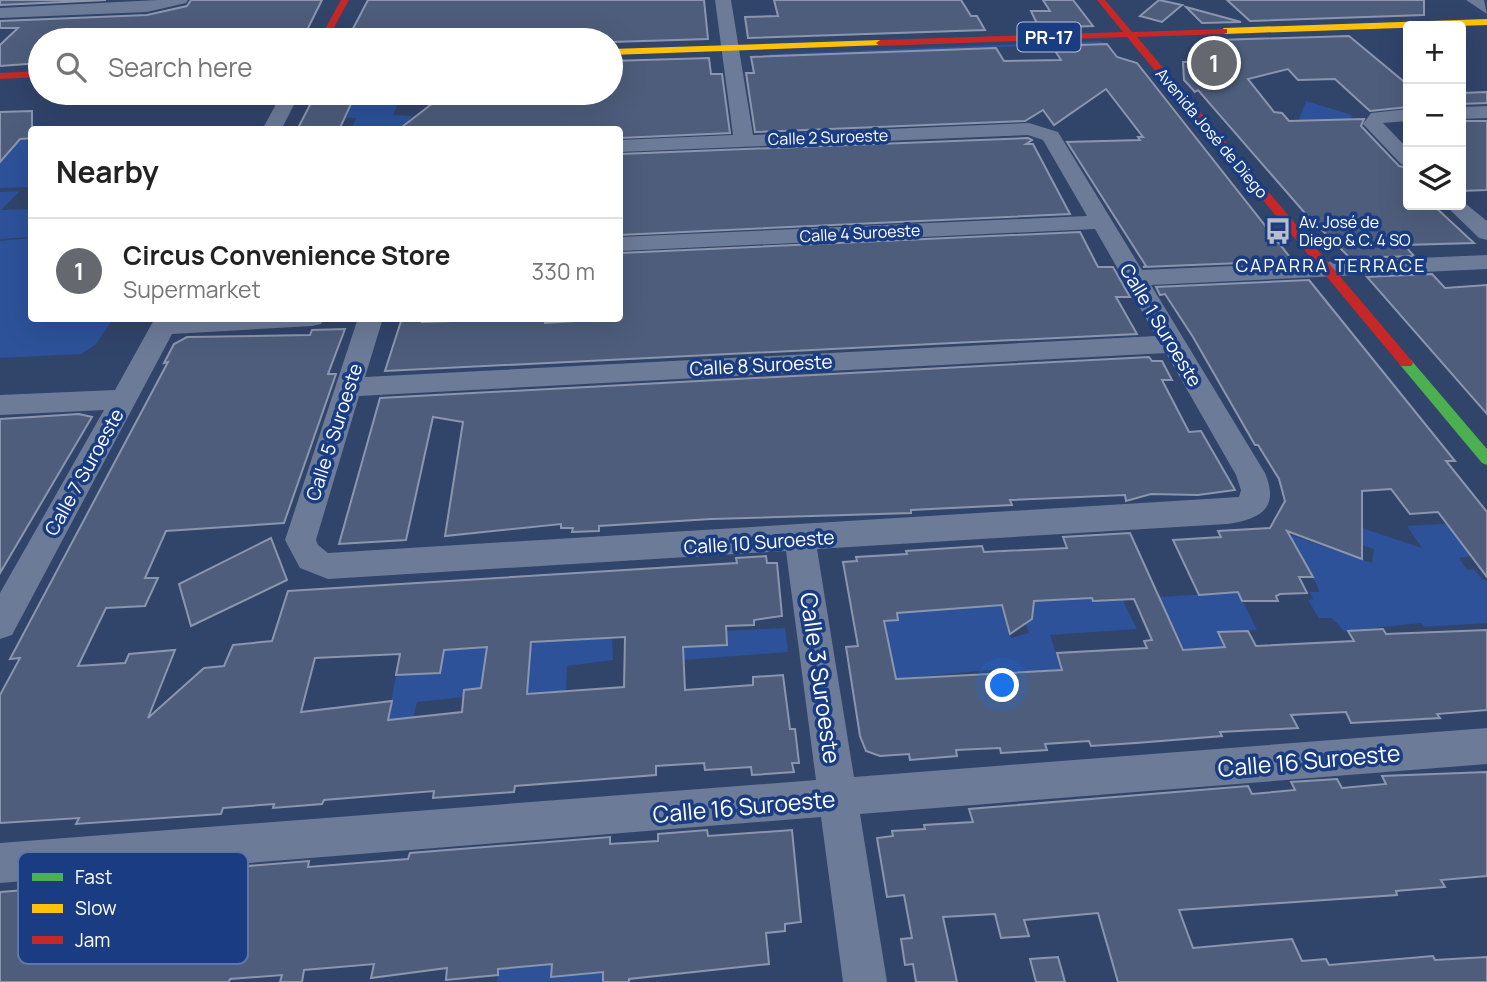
<!DOCTYPE html>
<meta charset="utf-8">
<style>
:root{--surface:#fff;--page:#f6f6f6;--text:#222;--muted:#767676;--line:#e0e0e0;--accent:#65686e}
body{margin:0;font-family:Manrope,sans-serif;background:var(--page);color:var(--text)}
.controls{position:absolute;right:21px;top:21px;display:grid;overflow:hidden;border-radius:7px;box-shadow:0 7px 28px #0002}
.controls button{width:63px;height:63px;display:grid;place-items:center;padding:0;border:0;border-bottom:2px solid var(--line);background:var(--surface);color:var(--text);font:35px sans-serif}
.you{position:absolute;left:1003px;top:686px;width:24px;height:24px;margin:-18px;border:5px solid #fff;border-radius:50%;background:#1a73e8;box-shadow:0 0 0 10px #1a73e833}
.badge{display:grid;place-items:center;width:46px;height:46px;border-radius:50%;background:var(--accent);color:#fff;font-size:23px;font-weight:700}
.pin{position:absolute;translate:-50% -50%;border:4px solid #fff;box-shadow:0 2px 7px #0006}
.list{margin:0;padding:0;list-style:none}
h2{display:flex;justify-content:space-between;align-items:center;height:91px;margin:0;padding:0 28px;font-size:30px}
h2 small{font-size:23px;font-weight:400;color:var(--muted)}
.list li{display:grid;grid-template-columns:46px 1fr auto;gap:21px;align-items:center;box-sizing:border-box;height:105px;padding:0 28px;border-top:2px solid var(--line)}
.list b{display:block;font-size:26px;white-space:nowrap}
.list p{margin:0;font-size:23px;white-space:nowrap;color:var(--muted)}
.list em{font-size:23px;font-style:normal;color:var(--muted)}
.icon{flex:none;width:38px;height:38px;fill:none;stroke:currentColor;stroke-width:2;stroke-linecap:round;stroke-linejoin:round}
.map{position:relative;flex:none;width:1487px;height:982px;overflow:hidden}
.search{position:absolute;background:var(--surface);box-shadow:0 7px 28px #0002;left:28px;top:28px;width:595px;height:77px;display:flex;align-items:center;gap:18px;box-sizing:border-box;padding:0 24px;border-radius:38px;color:var(--muted);font-size:26px}
.panel{position:absolute;background:var(--surface);box-shadow:0 7px 28px #0002;left:28px;top:126px;width:595px;height:196px;border-radius:7px}
.map>svg:first-child{display:block}
.green{fill:#2d529a}
.building{fill:#4d5d7b;stroke:#8b96ae;stroke-width:2;fill-rule:evenodd}
.lines{fill:none;stroke-linecap:round;stroke-linejoin:round}
.street{fill:#6c7b98;fill-rule:evenodd}
.fast{fill:#4caf50;fill-rule:evenodd}
.slow{fill:#ffc107;fill-rule:evenodd}
.jam{fill:#c62828;fill-rule:evenodd}
.labels{text-anchor:middle;dominant-baseline:central;stroke-width:7;stroke-linejoin:round;paint-order:stroke}
.far-street-label{font-size:16px;fill:#fff;stroke:#193c82}
.far-poi-label{font-size:16px;fill:#fff;stroke:#193c82;text-anchor:start}
.shield{fill:#193c82;stroke:#bac4da;stroke-width:2}
.shield-label{font-size:18px;font-weight:bold;fill:#fff}
.far-neighbourhood-label{font-size:18px;letter-spacing:2px;fill:#fff;stroke:#193c82}
.street-label{font-size:19px;fill:#fff;stroke:#193c82}
.near-street-label{font-size:23px;fill:#fff;stroke:#193c82}
.key{fill:#193c82;stroke:#5e76a8;stroke-width:2}
.key-label{font-size:19px;fill:#fff}
</style>
<div class="map">
<svg width="1487" height="982" viewBox="0 0 1487 982">
<rect width="100%" height="100%" fill="#31446a"/>
<!-- green -->
<g class="green">
<polygon points="1101,41 1103,43 770,57 770,54"/>
<polygon points="356,93 402,93 393,115 411,116 408,129 404,125 398,129 351,129 356,118 344,118"/>
<polygon points="1306,101 1352,115 1351,119 1296,127"/>
<polygon points="31,138 31,187 0,188 0,162 20,139"/>
<polygon points="20,191 1,210 31,209 31,237 0,239 0,192"/>
<polygon points="31,238 32,318 113,319 96,344 81,354 0,358 0,241"/>
<polygon points="1460,523 1461,542 1471,556 1459,558 1467,570 1474,569 1483,580 1487,580 1487,623 1424,627 1421,623 1344,631 1332,618 1319,618 1308,600 1313,599 1310,592 1319,592 1317,585 1288,534 1372,563 1374,549 1361,545 1362,528 1422,548 1407,526"/>
<polygon points="1238,592 1257,630 1218,632 1225,647 1185,650 1159,597"/>
<polygon points="1122,599 1137,629 1050,635 1062,670 1024,672 1016,694 1008,668 896,679 883,621 898,620 897,613 1000,605 1011,638 1029,633 1026,624 1033,619 1034,601"/>
<polygon points="785,628 788,652 658,662 670,642 727,645 726,631"/>
<polygon points="612,638 613,660 567,666 566,691 524,694 509,667 530,665 531,646 536,641"/>
<polygon points="487,647 481,688 464,690 463,697 417,702 413,718 388,719 396,675 435,673 443,650"/>
<polygon points="552,964 552,976 603,972 603,982 497,982 498,969"/>
</g>
<!-- building -->
<g class="building">
<polygon points="0,0 106,0 0,5"/>
<polygon points="191,0 322,0 302,40 40,40 40,63 0,66 0,45 18,28 0,28 0,21 147,15 187,6"/>
<polygon points="368,0 704,0 708,39 611,42 347,40"/>
<polygon points="774,0 961,0 971,16 977,16 985,30 748,38 745,17 778,16"/>
<polygon points="1043,0 1073,0 1093,26 1039,28 1031,11 1050,11"/>
<polygon points="1159,0 1182,5 1162,22 1140,16"/>
<polygon points="1227,0 1424,0 1424,15 1250,21"/>
<polygon points="1186,7 1241,22 1202,23"/>
<polygon points="1349,36 1408,85 1408,107 1370,111 1335,79 1298,80 1288,69 1248,79 1274,112 1282,113 1289,121 1364,119 1361,126 1399,166 1408,168 1408,205 1433,205 1474,243 1404,245 1414,256 1350,258 1304,212 1198,90 1195,92 1184,80 1183,62 1238,60 1219,40"/>
<polygon points="1107,44 1117,57 1137,63 1293,261 1143,267 1146,266 1067,142 1140,140 1138,137 1143,137 1106,89 1054,125 1043,110 1025,121 755,132 746,73 754,73 751,57 996,48 1004,61 1061,60 1052,46"/>
<polygon points="709,58 711,74 722,74 730,133 620,138 620,130 398,130 446,93 611,93 611,61"/>
<polygon points="1487,92 1487,103 1461,104 1461,93"/>
<polygon points="316,93 356,93 339,130 297,130"/>
<polygon points="32,111 32,138 20,139 0,162 0,112"/>
<polygon points="1461,121 1487,121 1487,190 1461,191"/>
<polygon points="1028,138 1032,140 1026,144 1033,144 1070,214 620,235 620,154"/>
<polygon points="1080,232 1098,267 1113,267 1130,297 1116,297 1137,334 385,371 402,318 423,318 422,322 546,318 545,323 620,318 620,253"/>
<polygon points="1432,274 1445,288 1487,285 1487,414 1367,277"/>
<polygon points="1309,280 1455,461 1446,461 1487,512 1487,577 1438,512 1410,514 1391,489 1362,491 1362,559 1287,531 1313,577 1299,577 1307,593 1280,594 1276,596 1278,601 1242,601 1238,592 1199,595 1173,540 1221,537 1218,531 1270,528 1285,501 1279,479 1258,445 1255,445 1193,337 1165,294 1160,295 1156,287"/>
<path d="M345,329l-17,45h8l-52,149 -118,8 -21,47h13l-13,28 -39,2 -28,58 47,-3 4,-9 46,-4 -27,68 56,-50 20,-2 9,-21 39,-4 16,-50 449,-28 -1,-5 30,-2 1,7h10l5,53 -28,4v5l-28,1 1,19 -44,2 2,43 68,-5v-8l30,-2 7,54h5l4,34h-7l2,9 -42,3 -1,-8 -46,3 -1,-7 -48,3v9l-141,11 -1,6 -81,6 1,-7 -110,9 -2,4 -49,4 1,-4 -51,4 -2,6 -145,10 3,-6 -79,5v-128l20,-37 -10,1 158,-297 -4,1 10,-19 13,-7 123,-2 2,-5zM625,637l-1,50 -97,7 4,-52zM487,647l-6,41 -17,2 -2,22 -74,8 4,-19 -91,11 14,-54 85,-4 -4,21 44,-2 4,-23z"/>
<polygon points="1149,357 1152,361 1162,361 1172,380 1162,380 1189,432 1201,431 1235,490 1198,495 1151,494 1126,501 1125,495 1010,500 1012,505 911,510 911,513 711,519 599,526 599,531 572,532 573,528 561,528 561,524 445,536 463,422 433,417 406,540 339,544 380,398"/>
<polygon points="79,414 92,417 0,573 0,419"/>
<path d="M1130,533l53,117 42,-3 -7,-15 30,-1 8,15 98,-5 -6,-10 35,-2 3,5 101,-4v80l-50,4 3,4 -89,5 -5,-11 -55,3 7,13 -78,4 2,4 -86,7 -45,3 -2,-5 -44,3 2,6 -46,3 -1,-5 -44,2 1,6 -47,4 -1,-6 -29,2 -14,-5 -6,-15 -14,-89 12,-1 -15,-84 14,-1 -1,-4 51,-3 -1,-3 76,-5 2,6 83,-4 -4,-11zM1092,598l1,3 41,-2 18,41 -8,1 3,7 -90,5 5,17 -166,9 -12,-58 14,-1 -1,-7 105,-8 8,29 22,-15 2,-18z"/>
<polygon points="271,538 287,580 191,626 179,584"/>
<polygon points="1487,772 1487,876 1441,880 1445,887 1396,891 1397,895 1179,910 1193,948 1292,939 1302,961 1326,959 1329,965 1433,956 1435,960 1487,957 1487,982 1118,982 1098,913 1024,920 1029,936 1001,938 995,914 943,917 957,982 916,982 913,964 905,965 901,939 912,938 904,895 887,897 877,838 893,836 892,831 925,829 924,825 973,822 969,809 1248,786 1252,794 1295,790 1291,782 1337,779 1342,788 1386,784 1382,776"/>
<polygon points="707,830 708,836 792,830 801,922 785,924 785,931 766,933 769,964 629,979 629,982 603,982 603,972 551,977 552,964 498,969 498,975 446,980 447,968 371,978 374,964 304,970 302,982 280,982 282,975 230,979 229,982 0,982 0,892 101,884 103,878 309,861 308,867 408,859 410,853 610,837 610,844 658,841 658,834"/>
<polygon points="1058,957 1065,982 1036,982 1030,959"/>
</g>
<g class="lines">
<!-- street -->
<g class="street">
<polygon points="158,0 188,0 186,3 147,12 0,18 0,8"/>
<path d="M715,0h16l22,135 276,-12 29,9 84,138 345,-15v14l-336,16 114,188c15,36 -5,46 -38,51l-410,25 37,228 633,-49v36l-627,50 27,168h-44l-22,-165 -821,66v-40l816,-63 -30,-229 -458,28 -28,-11 -15,-28 73,-222h25l-18,59 791,-41 -61,-107 -475,22v-14l467,-21 -44,-76 -15,-5 -408,17v-12l113,-5zM1166,353l70,122 5,15 -2,7 -911,56 -10,-8 -2,-5 43,-144z"/>
<polygon points="1466,0 1484,0 1487,14"/>
<polygon points="282,93 300,93 281,130 262,130"/>
<polygon points="1487,106 1487,118 1461,119 1461,107"/>
<polygon points="1408,109 1408,121 1383,123 1408,149 1408,166 1401,164 1363,124 1371,113"/>
<polygon points="1461,200 1487,221 1487,240 1479,238 1445,205 1461,205"/>
<polygon points="155,318 324,318 321,324 312,326 172,334 12,635 0,639 0,593 104,410 0,415 0,395 115,390"/>
</g>
<!-- fast -->
<polygon class="fast" points="1406,358 1411,360 1487,449 1487,465 1482,463 1401,366 1399,363 1401,360"/>
<!-- slow -->
<g class="slow">
<polygon points="1487,19 1487,25 1224,34 1220,31 1224,28"/>
<polygon points="880,40 883,41 883,45 611,55 611,49"/>
</g>
<!-- jam -->
<g class="jam">
<polygon points="341,0 349,0 327,40 319,40"/>
<polygon points="1097,0 1105,0 1132,32 1227,29 1227,33 1224,34 1137,37 1411,360 1413,363 1411,366 1401,366 1127,37 880,46 876,43 880,40 1123,32"/>
<polygon points="40,71 40,77 0,79 0,73"/>
</g>
</g>
<!-- icons -->
<defs>
<symbol id="bus-bare" viewBox="-9 -9 18 18"><path d="M-5-6H5V4H4V6H2V4H-2V6H-4V4H-5ZM-3.5-4V0h7V-4ZM-3.5 1.2v1.5H-2V1.2ZM2 1.2v1.5H3.5V1.2Z" fill="#b7becb" stroke="#193c82" stroke-width="2.5" paint-order="stroke"/></symbol>
</defs>
<g fill-rule="evenodd">
<use href="#bus-bare" x="1259" y="212" width="38" height="38"/>
</g>
<g class="labels">
<!-- far-street labels -->
<g class="far-street-label">
<text transform="translate(1212 133) rotate(50)">Avenida José de Diego</text>
<text transform="translate(828 137) rotate(-2)">Calle 2 Suroeste</text>
<text transform="translate(860 233) rotate(-3)">Calle 4 Suroeste</text>
</g>
<!-- far-poi labels -->
<g class="far-poi-label">
<text x="1299" y="222">Av. José de<tspan x="1299" dy="18">Diego &amp; C. 4 SO</tspan></text>
</g>
<!-- shield labels -->
<rect class="shield" x="1017.5" y="22.5" width="63" height="29" rx="5"/>
<g class="shield-label">
<text x="1049" y="37">PR-17</text>
</g>
<!-- far-neighbourhood labels -->
<g class="far-neighbourhood-label">
<text x="1331" y="265">CAPARRA TERRACE</text>
</g>
<!-- street labels -->
<g class="street-label">
<text transform="translate(1161 325) rotate(59)">Calle 1 Suroeste</text>
<text transform="translate(761 365) rotate(-3)">Calle 8 Suroeste</text>
<text transform="translate(334 432) rotate(-72)">Calle 5 Suroeste</text>
<text transform="translate(84 472) rotate(-61)">Calle 7 Suroeste</text>
<text transform="translate(759 542) rotate(-4)">Calle 10 Suroeste</text>
</g>
<!-- near-street labels -->
<g class="near-street-label">
<text transform="translate(821 678) rotate(82)">Calle 3 Suroeste</text>
<text transform="translate(1309 760) rotate(-5)">Calle 16 Suroeste</text>
<text transform="translate(744 806) rotate(-5)">Calle 16 Suroeste</text>
</g>
</g>
<!-- legend -->
<rect x="18" y="852" width="230" height="112" rx="10" class="key"/>
<rect x="32" y="873" width="31" height="8" fill="#4caf50"/>
<rect x="32" y="904" width="31" height="9" fill="#ffc107"/>
<rect x="32" y="936" width="31" height="8" fill="#c62828"/>
<g class="key-label">
<text x="75" y="884">Fast</text>
<text x="75" y="915">Slow</text>
<text x="75" y="947">Jam</text>
</g>
</svg>
<div class="controls">
<button>+</button>
<button>−</button>
<button><svg class="icon" aria-label="layers" viewBox="0 0 24 24"><path d="M12 4l9 5-9 5-9-5zM3 14l9 5 9-5"/></svg></button>
</div>
<div class="you"></div>
<div class="pin badge" style="left:1214px;top:63px">1</div>
<div class="search"><svg class="icon" aria-label="search" viewBox="0 0 24 24"><circle cx="10" cy="10" r="6"/><path d="M15 15l6 6"/></svg>Search here</div>
<section class="panel">
<h2>Nearby<small></small></h2>
<ul class="list">
<li><span class="badge">1</span><div><b>Circus Convenience Store</b><p>Supermarket</p></div><em>330 m</em></li>
</ul>
</section>
</div>
